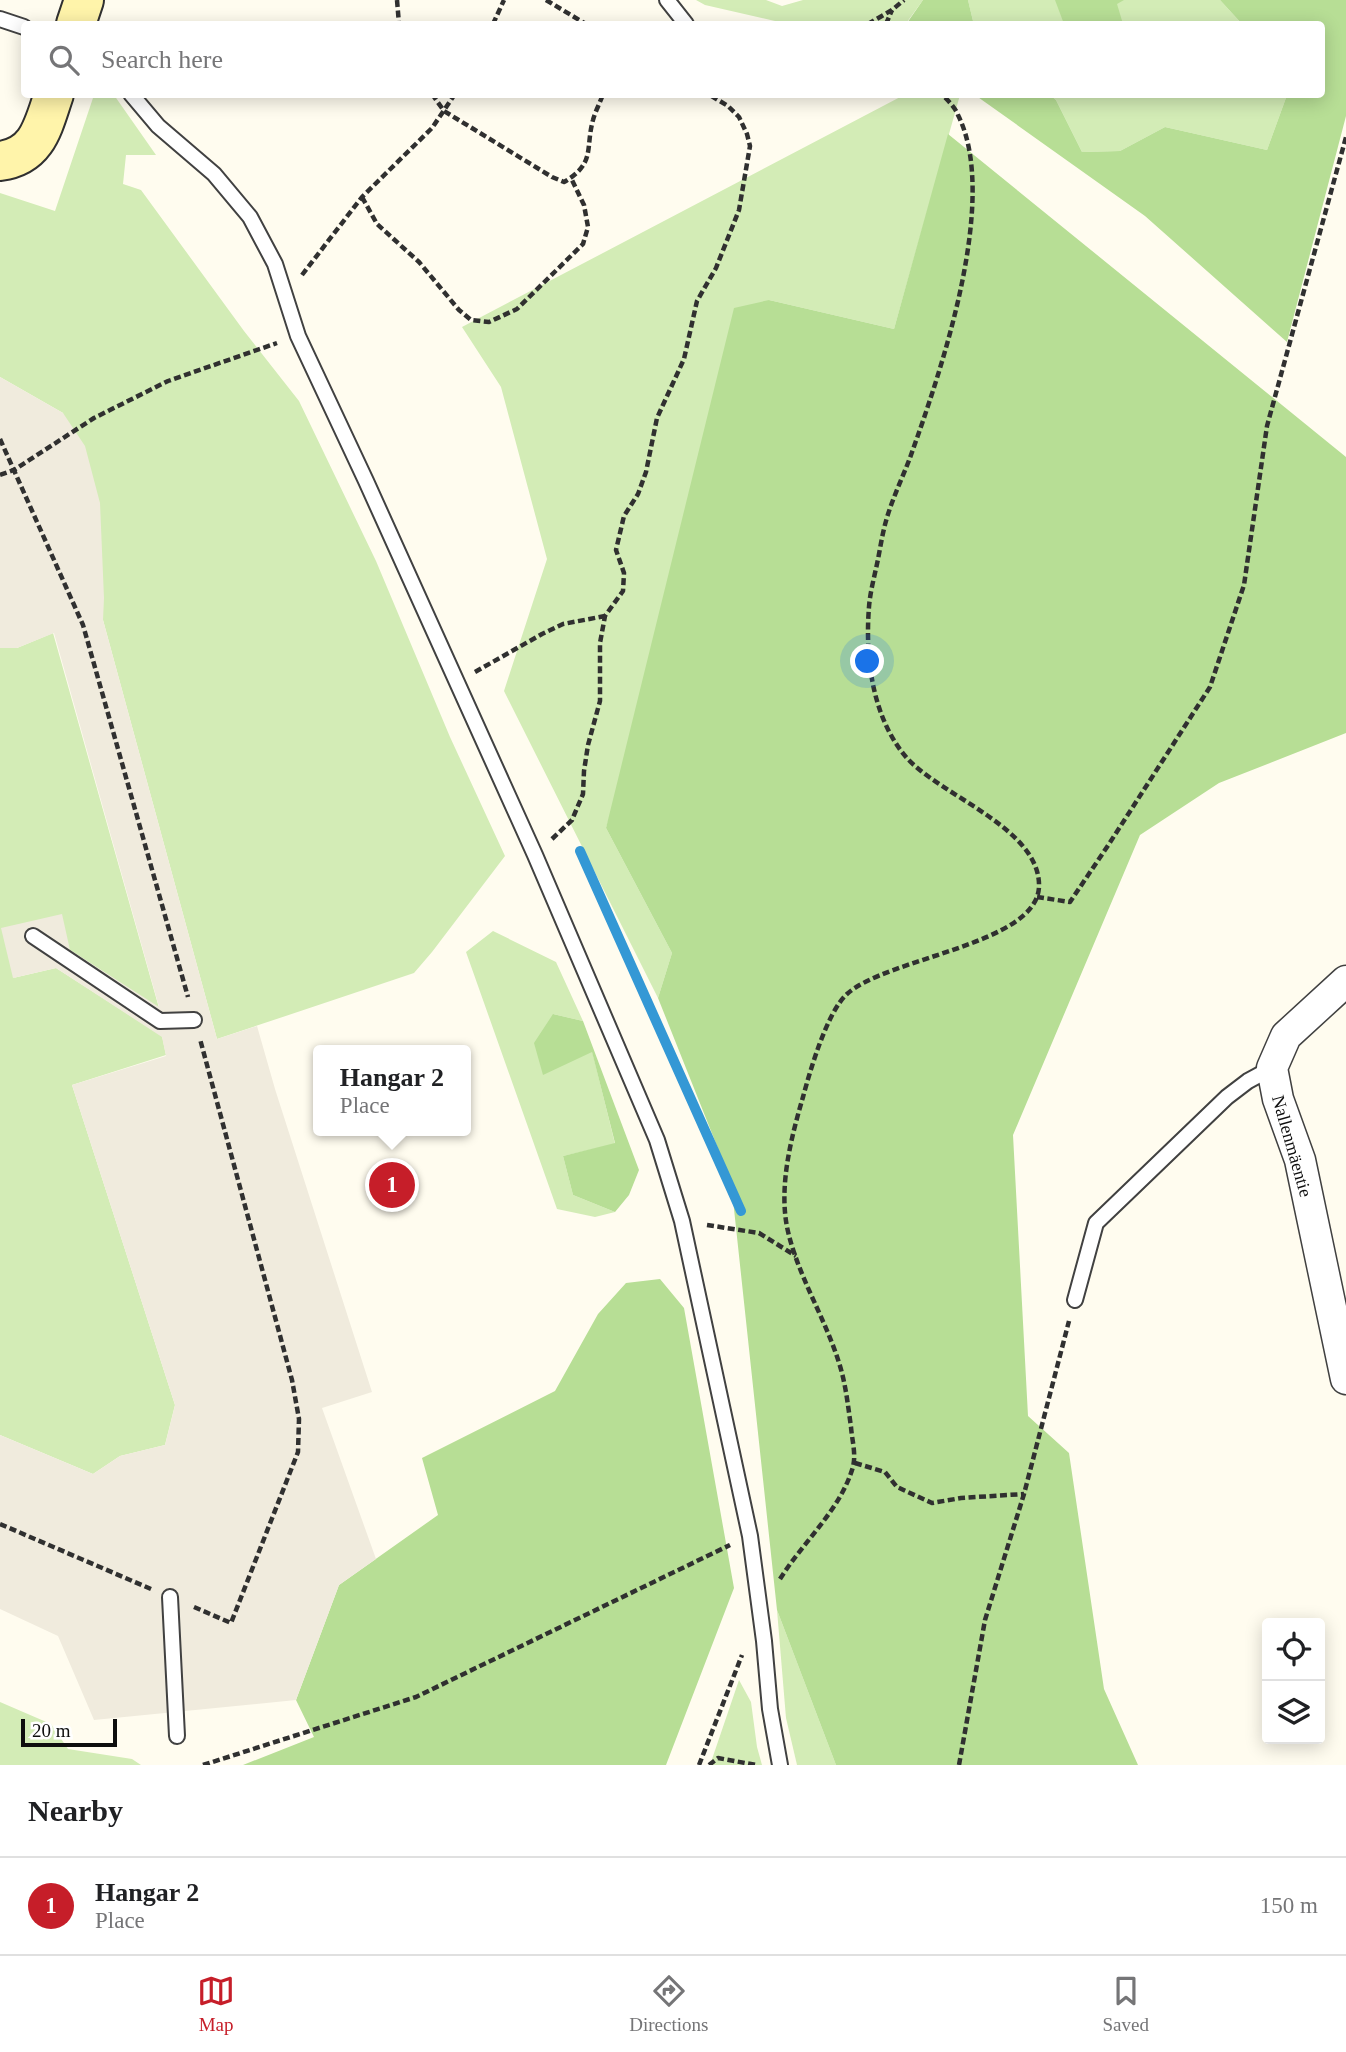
<!DOCTYPE html>
<meta charset="utf-8">
<style>
:root{--surface:#fff;--page:#f6f6f6;--text:#202124;--muted:#757577;--line:#e0e0e0;--accent:#c61e29}
body{margin:0;font-family:"Times New Roman",serif;background:var(--page);color:var(--text)}
.controls{position:absolute;right:21px;bottom:21px;display:grid;overflow:hidden;border-radius:7px;box-shadow:0 4px 18px #0003}
.controls button{width:63px;height:63px;display:grid;place-items:center;padding:0;border:0;border-bottom:2px solid var(--line);background:var(--surface);color:var(--text);font:35px sans-serif}
.scale{position:absolute;left:21px;bottom:18px;width:96px;box-sizing:border-box;padding-left:7px;border:4px solid #0e0e0e;border-top:0;font-size:19px;line-height:24px;white-space:nowrap;color:#0e0e0e;-webkit-text-stroke:5px #fff;paint-order:stroke}
.you{position:absolute;left:868px;top:662px;width:24px;height:24px;margin:-18px;border:5px solid #fff;border-radius:50%;background:#1a73e8;box-shadow:0 0 0 10px #1a73e833}
.badge{display:grid;place-items:center;width:46px;height:46px;border-radius:50%;background:var(--accent);color:#fff;font-size:23px;font-weight:700}
.pin{position:absolute;translate:-50% -50%;border:4px solid #fff;box-shadow:0 2px 7px #0006}
.popup{position:absolute;left:313px;top:1045px;width:158px;height:91px;box-sizing:border-box;display:grid;place-content:center;border-radius:7px;background:var(--surface);filter:drop-shadow(0 2px 5px #0005);font-size:23px;white-space:nowrap;color:var(--muted)}
.popup b{font-size:26px;color:var(--text)}
.popup::after{content:'';position:absolute;left:50%;top:100%;margin-left:-14px;border:14px solid transparent;border-top-color:var(--surface)}
.list{margin:0;padding:0;list-style:none}
h2{display:flex;justify-content:space-between;align-items:center;height:91px;margin:0;padding:0 28px;font-size:30px}
h2 small{font-size:23px;font-weight:400;color:var(--muted)}
.list li{display:grid;grid-template-columns:46px 1fr auto;gap:21px;align-items:center;box-sizing:border-box;height:98px;padding:0 28px;border-top:2px solid var(--line)}
.list b{display:block;font-size:26px;white-space:nowrap}
.list p{margin:0;font-size:23px;white-space:nowrap;color:var(--muted)}
.list em{font-size:23px;font-style:normal;color:var(--muted)}
.icon{flex:none;width:38px;height:38px;fill:none;stroke:currentColor;stroke-width:2;stroke-linecap:round;stroke-linejoin:round}
.map{position:relative;flex:none;width:1346px;height:1765px;overflow:hidden}
.search{position:absolute;background:var(--surface);box-shadow:0 4px 18px #0003;left:21px;right:21px;top:21px;height:77px;display:flex;align-items:center;gap:18px;box-sizing:border-box;padding:0 24px;border-radius:7px;color:var(--muted);font-size:26px}
.sheet{height:189px;background:var(--surface)}
nav{display:flex;justify-content:space-around;align-items:center;box-sizing:border-box;height:98px;border-top:2px solid var(--line);background:var(--surface);font-size:19px;color:var(--muted)}
nav a{display:grid;justify-items:center;gap:4px}
nav .on{color:var(--accent)}
.map>svg:first-child{display:block}
.green{fill:#d3ecb6}
.forest{fill:#b7de95}
.plaza{fill:#f0ebdd}
.lines{fill:none;stroke-linecap:round;stroke-linejoin:round}
.stream{stroke:#3498d5;stroke-width:10}
.service-casing{stroke:#414141;stroke-width:18}
.minor-casing{stroke:#414141;stroke-width:33}
.secondary-casing{stroke:#303030;stroke-width:42}
.path{stroke:#303030;stroke-width:4.5;stroke-dasharray:7 3.5;stroke-linecap:butt}
.service{stroke:#fff;stroke-width:14}
.minor{stroke:#fff;stroke-width:30}
.secondary{stroke:#fff4aa;stroke-width:38}
.labels{text-anchor:middle;dominant-baseline:central;stroke-width:7;stroke-linejoin:round;paint-order:stroke}
.street-label{font-size:18px;fill:#0e0e0e;stroke:#fff}
</style>
<div class="map">
<svg width="1346" height="1765" viewBox="0 0 1346 1765">
<rect width="100%" height="100%" fill="#fffcef"/>
<!-- green -->
<g class="green">
<polygon points="696,0 766,0 782,6 803,0 923,0 907,22 908,24 788,24 705,5"/>
<polygon points="968,0 1220,0 1242,24 976,24 973,21"/>
<polygon points="94,95 114,95 156,155 126,155 123,184 141,190 244,331 299,401 376,561 450,737 505,856 432,952 414,973 217,1039 103,620 63,413 0,377 0,193 55,211"/>
<polygon points="904,95 960,95 894,329 769,300 606,828 672,953 658,998 504,691 547,559 501,387 462,327"/>
<polygon points="1050,95 1287,95 1267,150 1165,127 1120,151 1082,152 1056,100"/>
<polygon points="53,633 159,1008 70,950 13,978 56,968 162,1036 166,1055 72,1085 175,1405 165,1445 120,1456 93,1474 0,1435 0,648 17,648"/>
<polygon points="493,931 556,962 583,1021 553,1014 592,1051 615,1144 563,1156 573,1195 615,1212 595,1217 557,1209 466,952"/>
<polygon points="777,1610 836,1765 797,1765 786,1718"/>
<polygon points="739,1680 751,1702 757,1747 762,1765 710,1765"/>
<polygon points="0,1702 51,1724 68,1749 132,1759 141,1765 0,1765"/>
</g>
<!-- forest -->
<g class="forest">
<polygon points="923,0 968,0 973,21 976,24 908,24 907,23"/>
<polygon points="1055,0 1124,0 1117,4 1123,24 1064,24"/>
<polygon points="1220,0 1346,0 1346,116 1287,342 1145,216 975,95 1050,95 1056,100 1082,152 1120,151 1165,127 1267,150 1287,95 1322,94 1322,24 1242,24"/>
<polygon points="948,134 1346,457 1346,733 1219,783 1140,835 1013,1135 1028,1416 1069,1453 1104,1689 1138,1765 836,1765 777,1610 731,1181 658,998 672,953 606,828 734,308 769,300 894,329"/>
<polygon points="553,1014 583,1021 639,1170 629,1195 615,1212 573,1195 563,1156 615,1143 592,1052 543,1075 534,1043"/>
<polygon points="660,1279 684,1308 734,1588 666,1765 243,1765 314,1737 296,1700 339,1585 438,1515 422,1458 555,1391 598,1314 626,1283"/>
</g>
<!-- plaza -->
<polygon class="plaza" points="0,377 63,413 85,446 100,503 104,598 103,620 217,1039 257,1026 275,1089 372,1392 322,1408 376,1559 339,1585 296,1700 94,1720 58,1636 0,1609 0,1435 93,1474 120,1456 165,1445 175,1405 72,1085 166,1056 162,1037 56,968 13,978 1,928 62,914 70,950 159,1007 54,633 17,648 0,648"/>
<g class="lines">
<!-- stream -->
<polyline class="stream" points="580,851 741,1211"/>
<defs>
<g id="service">
<polyline points="667,0 686,24"/>
<polyline points="0,19 24,27"/>
<polyline points="131,94 158,126 214,174 250,217 275,264 298,336 366,481 535,855 657,1140 682,1221 750,1536 764,1641 770,1709 780,1765"/>
<polyline points="33,936 160,1021 194,1020"/>
<polyline points="1075,1300 1096,1223 1227,1097 1248,1081 1272,1068"/>
<polyline points="170,1597 177,1736"/>
</g>
<polyline id="minor" points="1346,981 1286,1036 1272,1068 1278,1099 1300,1160 1346,1379"/>
<g id="secondary">
<polyline points="76,24 84,0"/>
<path d="M0,161c38,-5 43,-35 54,-67"/>
</g>
</defs>
<!-- service casing -->
<use href="#service" class="service-casing"/>
<!-- minor casing -->
<use href="#minor" class="minor-casing"/>
<!-- secondary casing -->
<use href="#secondary" class="secondary-casing"/>
<!-- path -->
<g class="path">
<polyline points="397,0 399,24"/>
<polyline points="546,0 586,24"/>
<polyline points="493,24 504,0"/>
<polyline points="868,24 892,10 904,0"/>
<polyline points="886,24 892,10"/>
<path d="M432,94l12,17 108,66 12,5c32,-19 21,-33 29,-62 2,-8 7,-17 10,-26"/>
<polyline points="362,197 377,224 419,262 459,310 471,320 489,322 517,309 583,244 588,227 584,205 571,178"/>
<polyline points="302,275 362,197 432,128 455,94"/>
<polyline points="0,439 83,625 188,997"/>
<polyline points="0,475 14,470 94,418 168,381 277,343"/>
<polyline points="475,672 542,634 563,624 605,616"/>
<polyline points="552,839 572,820 583,794 584,771 588,745 600,701 600,643 605,616 623,591 624,573 616,550 624,516 638,494 646,472 657,418 684,359 697,301 716,268 739,210 750,146 747,134 739,117 728,106 708,94"/>
<polyline points="1037,897 1070,902 1109,844 1210,687 1244,585 1267,426 1346,137"/>
<polyline points="707,1225 759,1233 796,1256"/>
<polyline points="855,1463 885,1472 897,1487 932,1503 961,1498 1024,1494"/>
<polyline points="0,1524 151,1589"/>
<path d="M780,1579c23,-37 59,-68 72,-109 5,-14 0,-29 -1,-43 -3,-21 -5,-41 -11,-61 -14,-47 -43,-91 -53,-139 -8,-42 4,-89 16,-130 7,-26 24,-85 44,-103 41,-37 189,-49 192,-107 2,-59 -99,-91 -133,-130 -34,-40 -41,-100 -37,-150 1,-14 5,-29 8,-43 3,-14 5,-29 9,-43 6,-22 17,-44 25,-66 30,-84 89,-256 47,-340 -3,-8 -10,-14 -16,-21"/>
<polyline points="194,1607 231,1623 298,1452 299,1419 292,1380 200,1039"/>
<polyline points="203,1765 416,1697 730,1545"/>
<polyline points="699,1765 742,1655"/>
<polyline points="709,1765 718,1758 756,1765"/>
<polyline points="959,1765 985,1620 1024,1494 1069,1321"/>
</g>
<!-- service -->
<use href="#service" class="service"/>
<!-- minor -->
<use href="#minor" class="minor"/>
<!-- secondary -->
<use href="#secondary" class="secondary"/>
</g>
<g class="labels">
<!-- street labels -->
<g class="street-label">
<text transform="translate(1292 1146) rotate(74)">Nallenmäentie</text>
</g>
</g>
</svg>
<div class="controls">
<button><svg class="icon" aria-label="locate" viewBox="0 0 24 24"><circle cx="12" cy="12" r="6"/><path d="M12 2v4M12 18v4M2 12h4M18 12h4"/></svg></button>
<button><svg class="icon" aria-label="layers" viewBox="0 0 24 24"><path d="M12 4l9 5-9 5-9-5zM3 14l9 5 9-5"/></svg></button>
</div>
<div class="scale">20 m</div>
<div class="you"></div>
<div class="pin badge" style="left:392px;top:1185px">1</div>
<div class="popup"><b>Hangar 2</b>Place</div>
<div class="search"><svg class="icon" aria-label="search" viewBox="0 0 24 24"><circle cx="10" cy="10" r="6"/><path d="M15 15l6 6"/></svg>Search here</div>
</div>
<section class="sheet">
<h2>Nearby<small></small></h2>
<ul class="list">
<li><span class="badge">1</span><div><b>Hangar 2</b><p>Place</p></div><em>150 m</em></li>
</ul>
</section>
<nav>
<a class="on"><svg class="icon" aria-label="map" viewBox="0 0 24 24"><path d="M3 6l6-2 6 2 6-2v14l-6 2-6-2-6 2zM9 4v14M15 6v14"/></svg>Map</a>
<a><svg class="icon" aria-label="directions" viewBox="0 0 24 24"><path d="M12 3l9 9-9 9-9-9zM9 14v-3h6M13 9l2 2-2 2"/></svg>Directions</a>
<a><svg class="icon" aria-label="saved" viewBox="0 0 24 24"><path d="M7 4h10v16l-5-4-5 4z"/></svg>Saved</a>
</nav>
